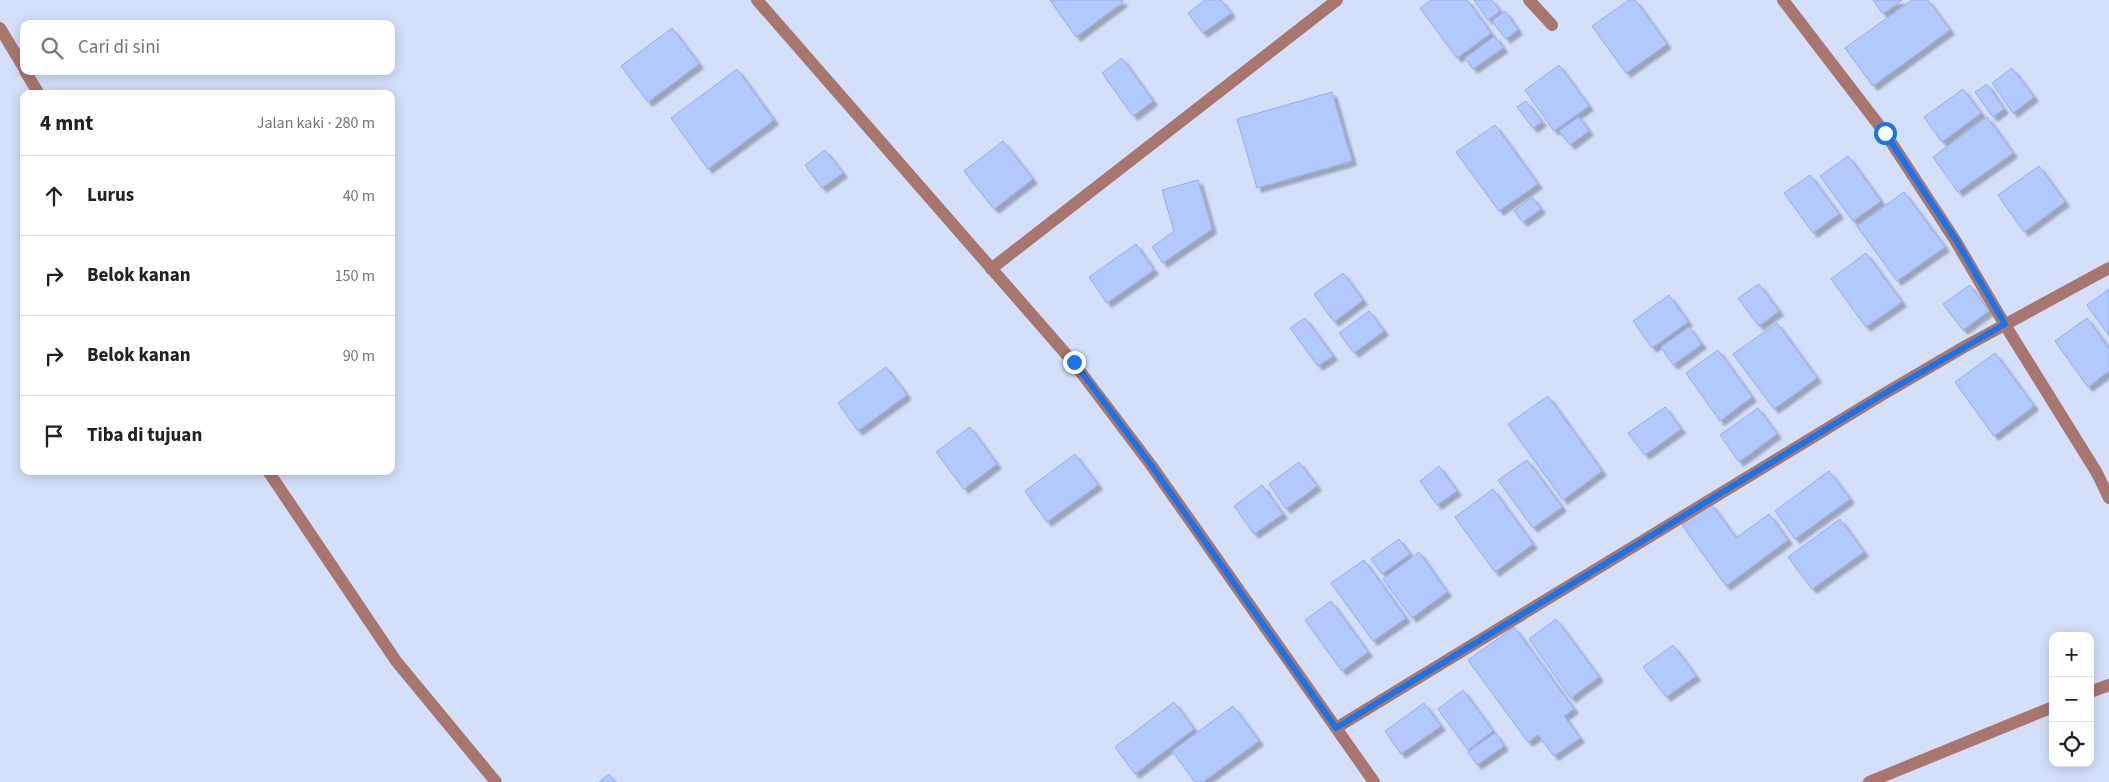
<!DOCTYPE html>
<html lang="id">
<meta charset="utf-8">
<style>
:root{--surface:#fff;--page:#f6f6f6;--text:#202124;--muted:#757577;--line:#e0e0e0}
body{margin:0;font-family:"Source Sans 3",sans-serif;background:var(--page);color:var(--text)}
.controls{position:absolute;right:15px;bottom:15px;display:grid;overflow:hidden;border-radius:10px;box-shadow:0 2px 12px #0003}
.controls button{width:45px;height:45px;display:grid;place-items:center;padding:0;border:0;border-bottom:1px solid var(--line);background:var(--surface);color:var(--text);font:25px sans-serif}
.stop{position:absolute;width:15px;height:15px;margin:-11px;border:4px solid #1a73e8;border-radius:50%;background:#fff}
.stop.end{background:#1a73e8;border-color:#fff;box-shadow:0 1px 5px #0008}
.list{margin:0;padding:0;list-style:none}
h2{display:flex;justify-content:space-between;align-items:center;height:65px;margin:0;padding:0 20px;font-size:21px}
h2 small{font-size:16px;font-weight:400;color:var(--muted)}
.list li{display:grid;grid-template-columns:32px 1fr auto;gap:15px;align-items:center;box-sizing:border-box;height:80px;padding:0 20px;border-top:1px solid var(--line)}
.list b{display:block;font-size:19px;white-space:nowrap}
.list em{font-size:16px;font-style:normal;color:var(--muted)}
.icon{flex:none;width:28px;height:28px;fill:none;stroke:currentColor;stroke-width:2;stroke-linecap:round;stroke-linejoin:round}
.map{position:relative;flex:none;width:2109px;height:782px;overflow:hidden}
.search{position:absolute;background:var(--surface);box-shadow:0 2px 12px #0003;left:20px;top:20px;width:375px;height:55px;display:flex;align-items:center;gap:12px;box-sizing:border-box;padding:0 18px;border-radius:10px;color:var(--muted);font-size:19px}
.panel{position:absolute;background:var(--surface);box-shadow:0 2px 12px #0003;left:20px;top:90px;width:375px;height:385px;border-radius:10px}
.map>svg:first-child{display:block}
.building{fill:#b3c8fd;stroke:#95adee;filter:url(#shadow)}
.lines{fill:none;stroke-linecap:round;stroke-linejoin:round}
.minor{stroke:#a8766f;stroke-width:12}
.route{stroke:#1a73e8;stroke-width:6}
</style>
<div class="map">
<svg width="2109" height="782" viewBox="0 0 2109 782">
<defs>
<filter id="shadow"><feDropShadow dx="4.5" dy="4.5" stdDeviation="1" flood-color="#0004"/></filter>
</defs>
<rect width="100%" height="100%" fill="#d4dffa"/>
<!-- building -->
<g class="building">
<polygon points="1050,0 1122,0 1123,2 1076,37"/>
<polygon points="1205,0 1221,0 1231,13 1203,33 1188,13"/>
<polygon points="1431,0 1467,0 1491,33 1457,58 1420,8"/>
<polygon points="1474,0 1492,0 1500,11 1488,20"/>
<polygon points="1629,0 1635,0 1667,44 1626,73 1592,26"/>
<polygon points="1873,0 1902,0 1883,14"/>
<polygon points="1912,0 1928,0 1950,30 1873,86 1845,48"/>
<polygon points="1505,11 1518,30 1506,39 1492,21"/>
<polygon points="672,28 699,64 648,102 621,66"/>
<polygon points="1495,36 1503,48 1473,69 1465,58"/>
<polygon points="1122,58 1153,101 1133,116 1102,73"/>
<polygon points="1559,65 1589,106 1554,131 1525,90"/>
<polygon points="2012,68 2034,97 2013,113 1992,83"/>
<polygon points="737,69 774,120 708,169 671,118"/>
<polygon points="1987,84 2004,109 1993,117 1975,92"/>
<polygon points="1963,89 1981,113 1942,142 1924,117"/>
<polygon points="1332,92 1352,161 1257,188 1237,119"/>
<polygon points="1526,101 1542,122 1533,128 1517,107"/>
<polygon points="1579,117 1589,131 1570,145 1559,131"/>
<polygon points="1987,117 2013,153 1958,192 1933,157"/>
<polygon points="1495,125 1538,184 1499,211 1456,152"/>
<polygon points="1003,141 1033,179 994,209 964,171"/>
<polygon points="825,150 843,173 822,188 805,165"/>
<polygon points="1848,156 1881,201 1853,221 1820,176"/>
<polygon points="2039,166 2065,202 2024,232 1998,195"/>
<polygon points="1810,175 1839,214 1813,233 1784,193"/>
<polygon points="1198,180 1212,229 1163,263 1152,247 1174,231 1162,190"/>
<polygon points="1904,192 1945,247 1897,281 1857,226"/>
<polygon points="1532,197 1541,209 1523,222 1514,211"/>
<polygon points="1136,244 1154,270 1107,303 1089,277"/>
<polygon points="1866,253 1902,302 1866,327 1831,279"/>
<polygon points="1343,273 1363,300 1334,322 1314,294"/>
<polygon points="1759,284 1779,311 1759,326 1738,298"/>
<polygon points="1970,285 1989,311 1963,330 1943,304"/>
<polygon points="2109,289 2109,336 2087,305"/>
<polygon points="1669,295 1688,322 1652,348 1633,321"/>
<polygon points="1369,311 1384,331 1354,353 1339,333"/>
<polygon points="1305,318 1333,356 1318,366 1290,328"/>
<polygon points="2087,318 2109,349 2109,371 2088,387 2055,341"/>
<polygon points="1777,323 1817,378 1774,409 1733,354"/>
<polygon points="1689,327 1702,344 1673,365 1661,347"/>
<polygon points="1718,350 1752,397 1720,421 1686,373"/>
<polygon points="1995,353 2034,406 1994,436 1955,382"/>
<polygon points="886,367 907,395 858,431 838,403"/>
<polygon points="1548,396 1602,471 1563,500 1508,424"/>
<polygon points="1665,407 1681,429 1645,455 1628,433"/>
<polygon points="1758,408 1777,434 1739,462 1720,435"/>
<polygon points="970,427 997,464 964,489 936,452"/>
<polygon points="1075,454 1098,485 1047,522 1025,491"/>
<polygon points="1527,460 1562,507 1533,528 1498,480"/>
<polygon points="1299,462 1317,486 1286,509 1269,484"/>
<polygon points="1439,466 1457,491 1437,505 1420,481"/>
<polygon points="1829,471 1850,499 1795,539 1775,511"/>
<polygon points="1262,485 1283,514 1254,534 1234,506"/>
<polygon points="1493,489 1533,544 1495,572 1455,517"/>
<polygon points="1711,504 1736,538 1769,514 1788,540 1726,586 1682,525"/>
<polygon points="1840,519 1864,552 1812,589 1788,557"/>
<polygon points="1399,539 1410,554 1382,574 1371,559"/>
<polygon points="1419,552 1447,592 1412,618 1383,579"/>
<polygon points="1364,560 1406,618 1373,641 1331,583"/>
<polygon points="1331,601 1368,652 1342,671 1305,620"/>
<polygon points="1556,619 1599,677 1571,698 1529,639"/>
<polygon points="1514,627 1574,709 1564,716 1580,738 1554,756 1538,735 1528,742 1468,660"/>
<polygon points="1673,645 1696,676 1666,697 1643,667"/>
<polygon points="1463,690 1493,731 1468,750 1438,709"/>
<polygon points="1174,702 1194,729 1135,774 1115,747"/>
<polygon points="1424,703 1441,726 1401,754 1385,731"/>
<polygon points="1233,706 1259,741 1203,782 1195,782 1172,751"/>
<polygon points="1495,733 1504,746 1477,765 1468,752"/>
<polygon points="609,774 615,782 599,782"/>
</g>
<g class="lines">
<!-- minor -->
<g class="minor">
<polyline points="757,0 1073,362 1151,465 1374,782"/>
<polyline points="1529,0 1552,25"/>
<polyline points="1783,0 1885,133 1955,240 2005,325 2097,473 2109,498"/>
<polyline points="0,28 24,68"/>
<polyline points="25,71 39,94"/>
<polyline points="991,269 1337,0"/>
<polyline points="268,471 396,661 496,782"/>
<polyline points="2090,692 2109,685"/>
<polyline points="1336,728 1882,395 1964,347 2109,268"/>
<polyline points="1869,782 2053,707"/>
</g>
</g>
<g class="lines">
<!-- route -->
<polyline class="route" points="1074,362 1151,465 1336,728 1882,395 2005,324 1956,240 1885,133"/>
</g>
</svg>
<div class="controls">
<button>+</button>
<button>−</button>
<button><svg class="icon" aria-label="locate" viewBox="0 0 24 24"><circle cx="12" cy="12" r="6"/><path d="M12 2v4M12 18v4M2 12h4M18 12h4"/></svg></button>
</div>
<div class="stop" style="left:1885px;top:133px"></div>
<div class="stop end" style="left:1074px;top:362px"></div>
<div class="search"><svg class="icon" aria-label="search" viewBox="0 0 24 24"><circle cx="10" cy="10" r="6"/><path d="M15 15l6 6"/></svg>Cari di sini</div>
<section class="panel">
<h2>4 mnt<small>Jalan kaki · 280 m</small></h2>
<ul class="list">
<li><svg class="icon" aria-label="ahead" viewBox="0 0 24 24"><path d="M12 20V5M6 11l6-6 6 6"/></svg><div><b>Lurus</b></div><em>40 m</em></li>
<li><svg class="icon" aria-label="right" viewBox="0 0 24 24"><path d="M7 20v-9h11M14 6l5 5-5 5"/></svg><div><b>Belok kanan</b></div><em>150 m</em></li>
<li><svg class="icon" aria-label="right" viewBox="0 0 24 24"><path d="M7 20v-9h11M14 6l5 5-5 5"/></svg><div><b>Belok kanan</b></div><em>90 m</em></li>
<li><svg class="icon" aria-label="arrive" viewBox="0 0 24 24"><path d="M6 21V4h12l-3 4 3 4H6"/></svg><div><b>Tiba di tujuan</b></div></li>
</ul>
</section>
</div>
